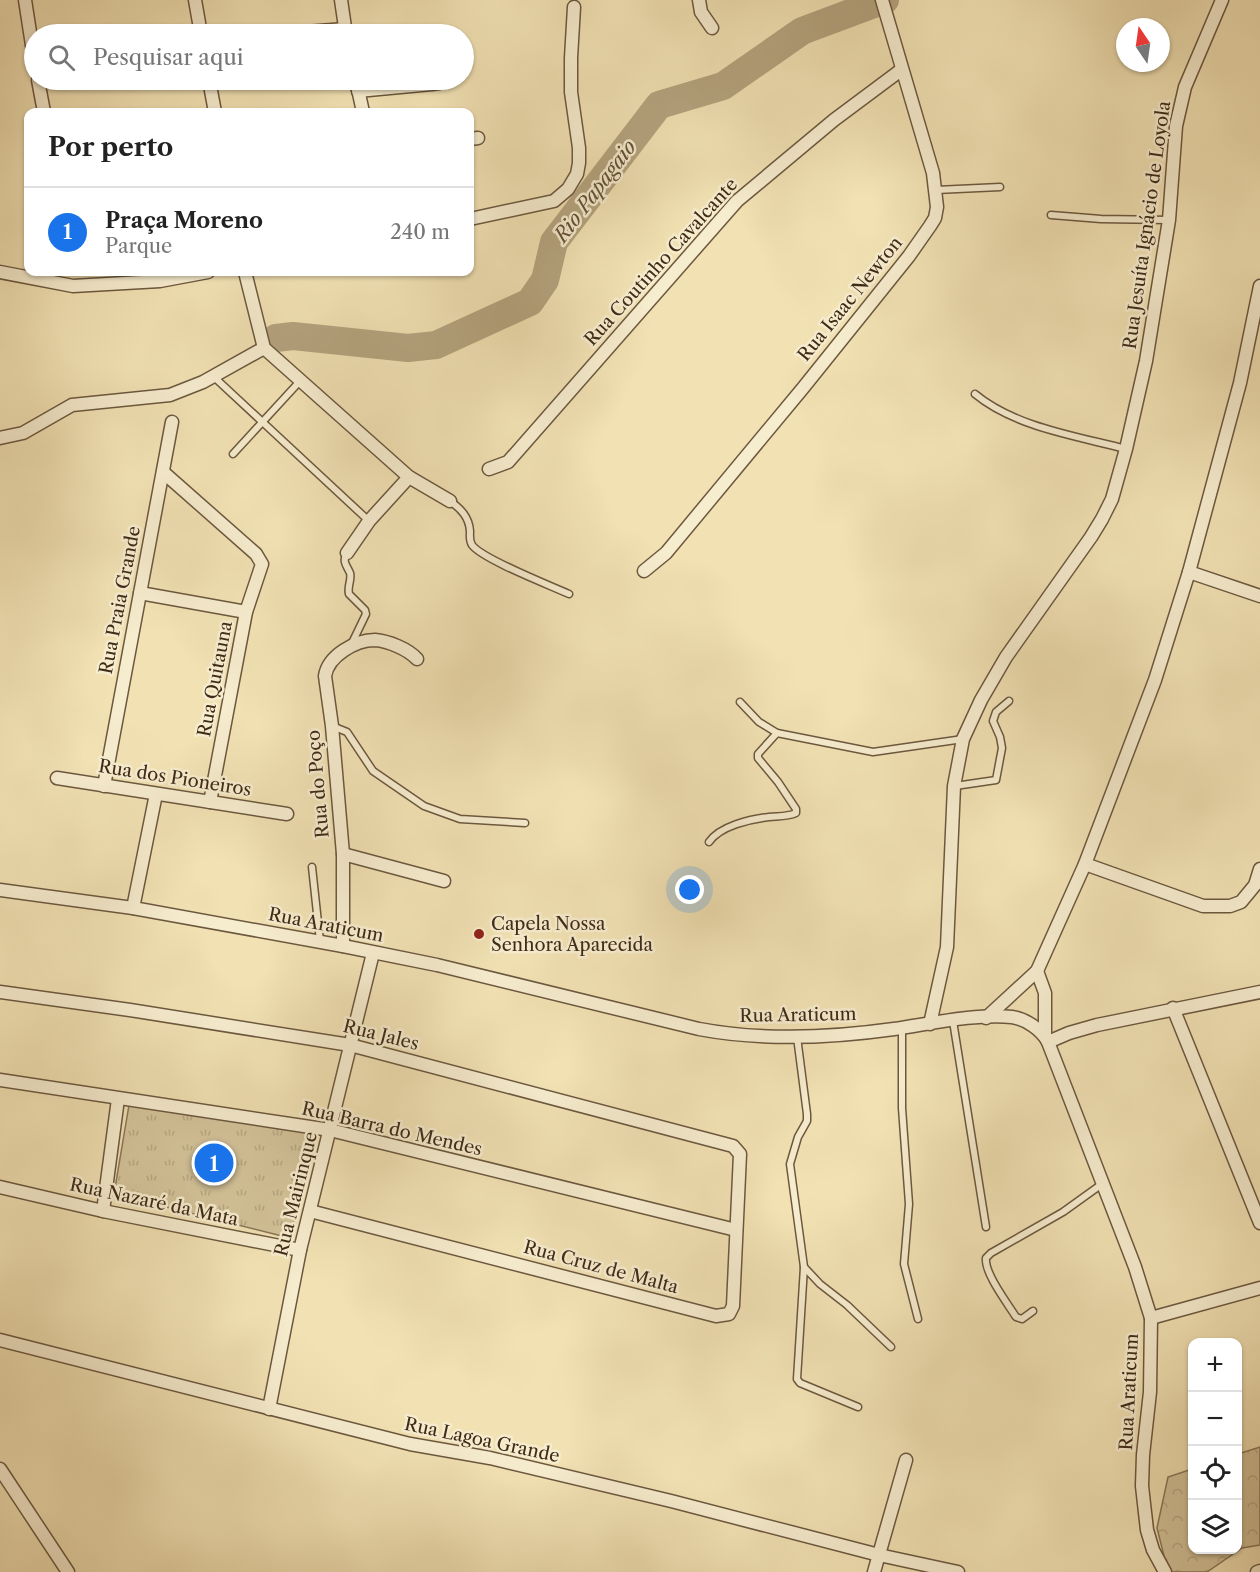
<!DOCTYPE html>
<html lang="pt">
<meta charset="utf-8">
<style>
:root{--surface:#fff;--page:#f2f2f2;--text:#222;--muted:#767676;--line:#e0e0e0;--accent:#1a73e8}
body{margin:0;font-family:"Libre Caslon Text",serif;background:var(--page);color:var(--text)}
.controls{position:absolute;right:18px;bottom:18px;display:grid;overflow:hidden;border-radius:12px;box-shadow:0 2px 4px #0004}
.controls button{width:54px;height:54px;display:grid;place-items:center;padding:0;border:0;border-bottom:2px solid var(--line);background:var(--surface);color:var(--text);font:30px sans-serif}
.compass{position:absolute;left:1116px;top:18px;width:54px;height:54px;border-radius:50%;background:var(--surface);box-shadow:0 2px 4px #0004;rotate:347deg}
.you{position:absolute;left:690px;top:890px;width:21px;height:21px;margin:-15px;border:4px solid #fff;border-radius:50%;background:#1a73e8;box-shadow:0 0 0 9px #1a73e833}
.badge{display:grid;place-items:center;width:39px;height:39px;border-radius:50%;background:var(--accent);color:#fff;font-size:20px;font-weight:700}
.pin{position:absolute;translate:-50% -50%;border:3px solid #fff;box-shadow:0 2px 6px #0006}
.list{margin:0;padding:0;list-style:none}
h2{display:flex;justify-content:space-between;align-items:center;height:78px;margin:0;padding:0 24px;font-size:26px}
h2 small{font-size:20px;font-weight:400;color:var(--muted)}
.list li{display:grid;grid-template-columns:39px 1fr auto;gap:18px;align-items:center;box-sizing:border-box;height:90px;padding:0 24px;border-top:2px solid var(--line)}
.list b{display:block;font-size:22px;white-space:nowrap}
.list p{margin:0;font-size:20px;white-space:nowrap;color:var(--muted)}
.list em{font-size:20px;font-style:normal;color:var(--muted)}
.icon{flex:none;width:33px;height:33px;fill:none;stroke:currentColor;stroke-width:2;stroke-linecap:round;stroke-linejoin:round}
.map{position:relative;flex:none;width:1260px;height:1572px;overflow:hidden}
.search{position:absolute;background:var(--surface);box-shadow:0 2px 4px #0004;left:24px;top:24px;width:450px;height:66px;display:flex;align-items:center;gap:15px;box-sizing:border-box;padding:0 21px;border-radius:33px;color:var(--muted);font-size:22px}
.panel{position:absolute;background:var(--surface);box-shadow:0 2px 4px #0004;left:24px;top:108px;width:450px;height:168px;border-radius:12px}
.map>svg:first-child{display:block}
.forest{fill:url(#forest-crowns);stroke:#897658;stroke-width:1.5}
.park{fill:url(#park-tufts);stroke:#897658;stroke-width:1.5}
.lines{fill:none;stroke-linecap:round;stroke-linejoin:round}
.river{stroke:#b4a37e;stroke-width:28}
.service-casing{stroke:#6c583f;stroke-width:9}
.minor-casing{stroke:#6c583f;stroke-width:15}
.service{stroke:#f6ecce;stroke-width:6}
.minor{stroke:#f6ecce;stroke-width:12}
.poi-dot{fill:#8f2418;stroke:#f6ecce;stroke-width:2}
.labels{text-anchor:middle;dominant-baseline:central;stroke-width:5;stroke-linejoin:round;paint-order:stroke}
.street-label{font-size:18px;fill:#3f2b18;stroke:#f6ecce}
.poi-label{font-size:18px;fill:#3f2b18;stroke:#f6ecce;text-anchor:start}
.water-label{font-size:20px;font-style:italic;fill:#624f37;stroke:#f6ecce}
</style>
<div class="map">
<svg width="1260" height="1572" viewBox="0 0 1260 1572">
<defs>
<pattern id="forest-crowns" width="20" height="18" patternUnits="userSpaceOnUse" patternTransform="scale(1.5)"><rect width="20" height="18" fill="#d3c299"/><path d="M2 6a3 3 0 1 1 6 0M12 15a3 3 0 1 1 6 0" fill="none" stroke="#b6a783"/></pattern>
<pattern id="park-tufts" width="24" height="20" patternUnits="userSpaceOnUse" patternTransform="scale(1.5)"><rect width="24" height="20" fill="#d3c299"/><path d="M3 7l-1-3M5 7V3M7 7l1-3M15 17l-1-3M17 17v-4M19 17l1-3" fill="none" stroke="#b6a783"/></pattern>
</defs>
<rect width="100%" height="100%" fill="#f1e1b3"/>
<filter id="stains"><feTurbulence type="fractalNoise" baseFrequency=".00333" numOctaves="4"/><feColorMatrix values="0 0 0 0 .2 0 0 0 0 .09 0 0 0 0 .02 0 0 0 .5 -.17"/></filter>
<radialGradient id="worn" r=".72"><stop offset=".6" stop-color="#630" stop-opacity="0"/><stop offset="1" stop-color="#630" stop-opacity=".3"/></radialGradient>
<!-- forest -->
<polygon class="forest" points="1260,1447 1260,1545 1242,1548 1207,1572 1168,1572 1157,1528 1168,1477 1192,1469 1192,1550 1238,1550 1238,1454"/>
<!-- park -->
<polygon class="park" points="129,1105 317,1132 290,1238 114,1194"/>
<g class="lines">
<!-- river -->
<polyline class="river" points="276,338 293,336 408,348 436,345 530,302 545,280 554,242 659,105 723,86 802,31 885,0"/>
<defs>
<g id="service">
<polyline points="936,190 1000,187"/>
<polyline points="1051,215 1101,219 1169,220"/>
<polyline points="214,377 369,521"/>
<path d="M975,394c40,33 101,42 151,55"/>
<polyline points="233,454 301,380"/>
<path d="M450,501c11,8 19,16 20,30 0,5 -1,9 2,14 10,14 77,40 97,49"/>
<path d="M347,553c-5,9 -1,11 3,20 2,6 -3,14 -1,21l16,16 1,4 -14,29"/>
<polyline points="740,702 759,722 777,733 873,752 963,739"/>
<polyline points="332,726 347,732 373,771 424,806 460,819 525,823"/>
<polyline points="955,786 996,780 1002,748 1000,737 993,721 996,712 1009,701"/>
<path d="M709,842c11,-16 41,-23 60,-25 9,-1 18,0 27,-4v-4l-18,-27 -20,-24v-4l19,-21"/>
<polyline points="312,867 320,941"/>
<polyline points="953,1021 986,1227"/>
<polyline points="902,1028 902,1108 909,1204 904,1264 918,1319"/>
<polyline points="797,1037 807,1114 807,1121 798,1137 790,1164 804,1267 797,1379 800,1383 858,1407"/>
<polyline points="804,1267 820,1284 847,1305 891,1347"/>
<path d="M1033,1311l-11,8 -6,-2c-8,-13 -32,-44 -30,-59l5,-5 72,-41 39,-28"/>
</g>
<g id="minor">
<polyline points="25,0 34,58"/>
<polyline points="195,0 201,34"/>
<polyline points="341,0 346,34"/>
<polyline points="699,0 701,12 712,28"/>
<polyline points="306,32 345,29"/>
<polyline points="38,80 44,112"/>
<polyline points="209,80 215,112"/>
<polyline points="356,80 363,112"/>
<polyline points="358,91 432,84 439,83 443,80"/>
<polyline points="470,139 478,138"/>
<polyline points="470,219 554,201 568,189 577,174 579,163 579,148 571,92 571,58 574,7"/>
<polyline points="0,272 73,286 160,281 208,272"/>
<polyline points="245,272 264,348 409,477 450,501"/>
<polyline points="0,438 23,433 72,405 170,395 203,382 264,348"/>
<polyline points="489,469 508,462 737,201 834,120 901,70"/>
<polyline points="163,472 256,554 262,564 246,612 210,802"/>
<polyline points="347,553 369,521 409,477"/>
<polyline points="644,571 666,553 803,388 909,256 930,226 935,218 937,207 933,173 882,0"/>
<polyline points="1189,572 1260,596"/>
<polyline points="140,593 246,612"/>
<polyline points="57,778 287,814"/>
<polyline points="104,786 172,422"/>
<polyline points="343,854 444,881"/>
<polyline points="1085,864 1203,906 1230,906 1241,902 1255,885 1260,869"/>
<path d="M0,890l133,18 210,38 94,19 262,64c64,12 131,9 195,0 35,-5 83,-16 118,-12 14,2 30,13 36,25l87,225 16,51 -1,74 -7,63 -1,31 5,44 6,20 12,22"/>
<polyline points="133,908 156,794"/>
<path d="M343,946v-92l-11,-128 -7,-50c3,-20 30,-36 50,-36 13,1 33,9 42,19"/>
<polyline points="1037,971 1045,993 1045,1036"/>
<polyline points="0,992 130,1010 350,1045 733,1146 740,1154 733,1306 729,1314 716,1316 310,1211"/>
<polyline points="1173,1008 1260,1223"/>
<polyline points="986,1018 1037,971 1085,864 1155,680 1189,572 1240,383 1260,286"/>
<polyline points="930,1024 947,947 954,786 963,739 981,700 1006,657 1091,537 1102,519 1112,499 1126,449 1146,361 1169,220 1176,126 1185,87 1222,0"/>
<polyline points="1048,1042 1069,1033 1097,1025 1260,992"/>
<polyline points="0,1080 330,1130 736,1230"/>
<polyline points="0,1187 103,1211 300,1250"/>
<polyline points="103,1211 118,1099"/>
<polyline points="1151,1318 1260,1288"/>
<polyline points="0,1340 410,1444 490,1458 671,1501 879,1555 958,1572"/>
<polyline points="269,1409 300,1250 373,953"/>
<polyline points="0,1469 68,1572"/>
<polyline points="874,1572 906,1460"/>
<polyline points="1257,1572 1260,1571"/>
</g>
</defs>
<!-- service casing -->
<use href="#service" class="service-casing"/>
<!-- minor casing -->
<use href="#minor" class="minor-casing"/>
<!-- service -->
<use href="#service" class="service"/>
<!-- minor -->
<use href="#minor" class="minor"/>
</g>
<!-- markers -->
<circle class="poi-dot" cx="479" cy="934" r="6"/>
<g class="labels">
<!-- street labels -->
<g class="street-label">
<text transform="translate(1147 225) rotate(-82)">Rua Jesuíta Ignácio de Loyola</text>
<text transform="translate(661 262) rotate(-48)">Rua Coutinho Cavalcante</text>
<text transform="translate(850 299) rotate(-51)">Rua Isaac Newton</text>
<text transform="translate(120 600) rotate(-79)">Rua Praia Grande</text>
<text transform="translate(215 679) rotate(-79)">Rua Quitauna</text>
<text transform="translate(175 778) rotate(9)">Rua dos Pioneiros</text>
<text transform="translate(318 784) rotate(-95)">Rua do Poço</text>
<text transform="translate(326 925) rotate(11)">Rua Araticum</text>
<text transform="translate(798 1015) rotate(-1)">Rua Araticum</text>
<text transform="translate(381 1035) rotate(14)">Rua Jales</text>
<text transform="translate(392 1129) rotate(13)">Rua Barra do Mendes</text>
<text transform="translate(296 1194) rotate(-76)">Rua Mairinque</text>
<text transform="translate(154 1202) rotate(12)">Rua Nazaré da Mata</text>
<text transform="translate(601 1267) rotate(15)">Rua Cruz de Malta</text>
<text transform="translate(1129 1392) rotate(-87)">Rua Araticum</text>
<text transform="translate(482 1440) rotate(12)">Rua Lagoa Grande</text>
</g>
<!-- poi labels -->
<g class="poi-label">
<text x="491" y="924">Capela Nossa<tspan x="491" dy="21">Senhora Aparecida</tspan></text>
</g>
<!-- water labels -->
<g class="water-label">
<text transform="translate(595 191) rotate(-53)">Rio Papagaio</text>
</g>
</g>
<rect width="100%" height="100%" filter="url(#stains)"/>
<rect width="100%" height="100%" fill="url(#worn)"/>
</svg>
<div class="controls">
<button>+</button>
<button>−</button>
<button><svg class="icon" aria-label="locate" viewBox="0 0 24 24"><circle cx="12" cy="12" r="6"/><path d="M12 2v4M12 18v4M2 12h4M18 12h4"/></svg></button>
<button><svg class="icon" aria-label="layers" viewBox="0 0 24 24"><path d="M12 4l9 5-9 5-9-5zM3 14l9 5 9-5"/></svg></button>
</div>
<svg class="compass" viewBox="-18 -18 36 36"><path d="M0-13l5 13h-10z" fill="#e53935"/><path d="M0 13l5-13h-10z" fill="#767676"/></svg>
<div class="you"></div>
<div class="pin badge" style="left:214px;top:1163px">1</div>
<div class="search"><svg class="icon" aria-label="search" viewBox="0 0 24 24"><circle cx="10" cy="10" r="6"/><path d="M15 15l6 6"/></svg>Pesquisar aqui</div>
<section class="panel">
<h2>Por perto<small></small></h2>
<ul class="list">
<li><span class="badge">1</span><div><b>Praça Moreno</b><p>Parque</p></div><em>240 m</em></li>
</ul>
</section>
</div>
